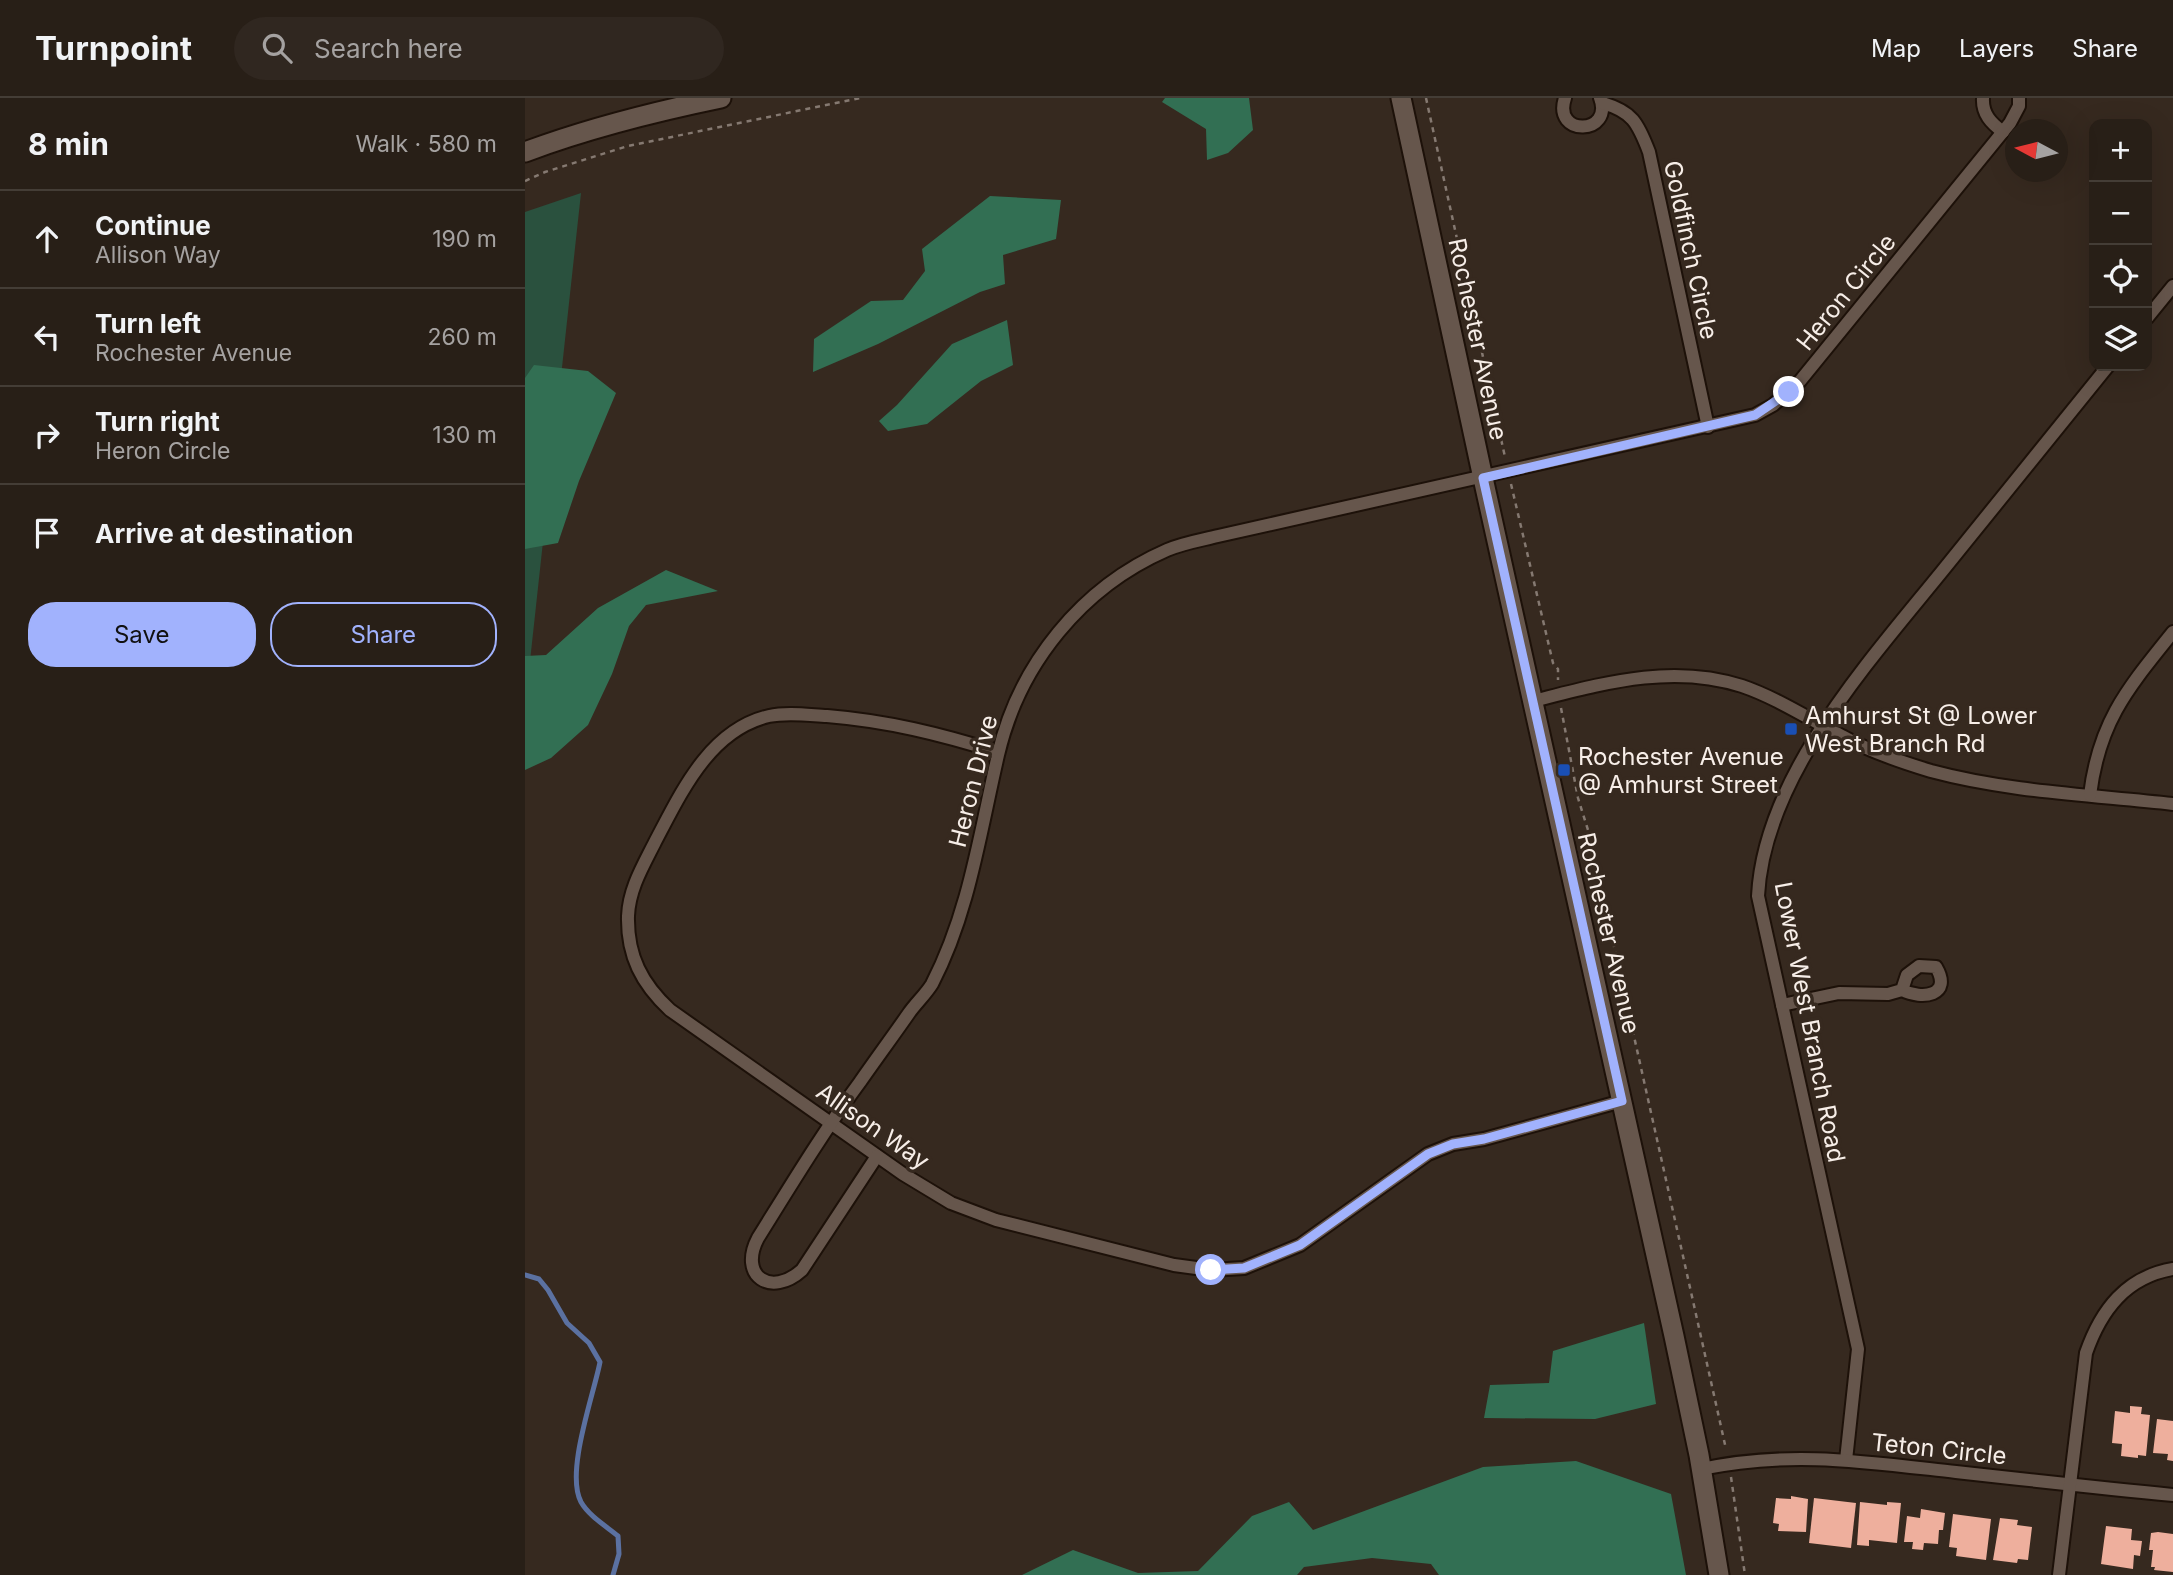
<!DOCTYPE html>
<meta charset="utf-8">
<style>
:root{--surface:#281f17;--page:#302720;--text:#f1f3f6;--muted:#a5a2a1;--line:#443d36;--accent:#a1b2fd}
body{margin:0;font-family:Inter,sans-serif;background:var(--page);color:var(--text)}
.controls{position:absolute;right:21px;top:21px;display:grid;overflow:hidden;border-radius:14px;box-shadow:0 7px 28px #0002}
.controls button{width:63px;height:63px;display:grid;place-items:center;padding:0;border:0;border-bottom:2px solid var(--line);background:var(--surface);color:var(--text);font:35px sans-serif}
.compass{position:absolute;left:1480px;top:21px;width:63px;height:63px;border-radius:50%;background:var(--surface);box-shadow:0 7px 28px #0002;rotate:277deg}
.stop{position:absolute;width:21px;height:21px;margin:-16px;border:5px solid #a1b2fd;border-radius:50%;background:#fff}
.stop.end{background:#a1b2fd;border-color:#fff;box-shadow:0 2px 7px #0008}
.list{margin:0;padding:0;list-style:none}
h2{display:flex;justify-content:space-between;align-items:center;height:91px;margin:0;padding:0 28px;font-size:30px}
h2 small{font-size:23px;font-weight:400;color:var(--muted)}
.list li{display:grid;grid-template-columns:46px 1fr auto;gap:21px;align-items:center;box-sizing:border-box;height:98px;padding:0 28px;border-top:2px solid var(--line)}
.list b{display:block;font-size:26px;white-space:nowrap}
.list p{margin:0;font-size:23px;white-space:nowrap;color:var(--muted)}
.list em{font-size:23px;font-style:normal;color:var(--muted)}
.actions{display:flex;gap:14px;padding:21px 28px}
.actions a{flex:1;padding:16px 0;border:2px solid var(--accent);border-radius:28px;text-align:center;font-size:24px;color:var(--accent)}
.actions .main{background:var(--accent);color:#111}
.icon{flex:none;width:38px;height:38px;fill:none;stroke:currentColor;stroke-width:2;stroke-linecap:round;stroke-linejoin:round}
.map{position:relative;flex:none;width:1648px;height:1477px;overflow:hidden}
header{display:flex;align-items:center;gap:42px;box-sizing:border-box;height:98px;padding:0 35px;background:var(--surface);border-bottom:2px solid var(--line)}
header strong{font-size:33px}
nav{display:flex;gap:38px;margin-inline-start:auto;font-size:24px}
.search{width:490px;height:63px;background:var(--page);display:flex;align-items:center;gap:18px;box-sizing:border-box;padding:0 24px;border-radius:38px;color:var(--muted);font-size:26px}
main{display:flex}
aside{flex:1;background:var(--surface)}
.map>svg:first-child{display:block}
.green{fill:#2a513e}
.forest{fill:#326f53}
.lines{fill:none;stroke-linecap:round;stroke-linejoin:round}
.stream{stroke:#5b71a1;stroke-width:5}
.building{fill:#eeaf9d}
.street-casing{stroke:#1d1109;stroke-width:16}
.secondary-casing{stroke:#1d1109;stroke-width:23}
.path{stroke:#857971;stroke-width:2.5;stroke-dasharray:5 5;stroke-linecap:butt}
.street{stroke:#66564c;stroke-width:12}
.secondary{stroke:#66564c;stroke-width:19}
.route{stroke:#a1b2fd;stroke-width:9}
.transit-dot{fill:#1a4fb4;stroke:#36291f;stroke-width:2.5}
.labels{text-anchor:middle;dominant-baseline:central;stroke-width:7;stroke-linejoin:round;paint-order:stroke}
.street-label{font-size:24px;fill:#f7eee8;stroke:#36291f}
.poi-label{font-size:24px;fill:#f7eee8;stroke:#36291f;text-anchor:start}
</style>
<header>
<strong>Turnpoint</strong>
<div class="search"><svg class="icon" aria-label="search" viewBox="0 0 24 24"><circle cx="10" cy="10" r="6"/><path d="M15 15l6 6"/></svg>Search here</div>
<nav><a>Map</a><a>Layers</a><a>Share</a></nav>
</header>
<main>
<aside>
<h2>8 min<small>Walk · 580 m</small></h2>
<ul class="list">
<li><svg class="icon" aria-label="ahead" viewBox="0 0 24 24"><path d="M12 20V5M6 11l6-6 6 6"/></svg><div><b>Continue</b><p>Allison Way</p></div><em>190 m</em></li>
<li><svg class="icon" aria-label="left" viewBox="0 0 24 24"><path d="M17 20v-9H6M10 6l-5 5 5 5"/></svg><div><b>Turn left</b><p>Rochester Avenue</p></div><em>260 m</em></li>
<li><svg class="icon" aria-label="right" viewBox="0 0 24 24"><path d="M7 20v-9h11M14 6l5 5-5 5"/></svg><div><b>Turn right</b><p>Heron Circle</p></div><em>130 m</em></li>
<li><svg class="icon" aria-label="arrive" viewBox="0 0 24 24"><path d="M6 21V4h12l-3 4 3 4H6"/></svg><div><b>Arrive at destination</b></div></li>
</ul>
<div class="actions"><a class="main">Save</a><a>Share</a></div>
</aside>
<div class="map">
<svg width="1648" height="1477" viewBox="0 0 1648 1477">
<rect width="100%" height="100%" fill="#36291f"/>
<!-- green -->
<polygon class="green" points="56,95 0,609 0,114"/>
<!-- forest -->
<g class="forest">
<polygon points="640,0 724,0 728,32 703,55 682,62 681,31 637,4"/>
<polygon points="465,98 536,102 531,141 478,157 480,186 455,194 353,246 288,274 289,241 346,203 378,202 400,173 397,151"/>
<polygon points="482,222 488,267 456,283 402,326 363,333 354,323 372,307 427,246"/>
<polygon points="9,267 63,273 91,295 54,383 33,445 0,451 0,280"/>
<polygon points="141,472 193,493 121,507 104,528 87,576 63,627 26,660 0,672 0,558 21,557 73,510"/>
<polygon points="1119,1225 1131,1306 1070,1321 959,1320 965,1287 1024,1285 1028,1253"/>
<polygon points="1051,1363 1146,1396 1161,1477 914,1477 906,1466 847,1460 779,1469 772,1477 497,1477 548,1452 613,1475 673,1473 727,1418 764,1404 788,1432 958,1369"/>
</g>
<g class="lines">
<!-- stream -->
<path class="stream" d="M0,1177l14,4 9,11 19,33 22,20 11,19c-6,32 -35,110 -19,140 8,14 25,24 37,34l1,18 -6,21"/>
</g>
<!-- building -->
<g class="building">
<polygon points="1605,1308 1617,1309 1616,1316 1625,1317 1621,1358 1613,1357 1613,1360 1596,1358 1597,1346 1587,1345 1590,1313 1605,1315"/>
<polygon points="1632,1321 1648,1323 1648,1363 1642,1362 1643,1356 1628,1355"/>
<polygon points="1266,1398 1283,1401 1281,1434 1253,1433 1254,1426 1248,1425 1251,1400 1266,1401"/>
<polygon points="1289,1400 1331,1405 1326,1450 1284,1445"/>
<polygon points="1335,1404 1362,1407 1362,1404 1376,1405 1372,1445 1344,1442 1344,1448 1332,1447"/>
<polygon points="1396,1411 1420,1415 1418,1432 1414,1432 1413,1446 1399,1445 1398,1452 1387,1451 1388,1444 1379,1444 1382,1418 1395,1420"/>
<polygon points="1428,1416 1466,1421 1461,1462 1431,1458 1432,1450 1424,1449"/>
<polygon points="1475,1420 1493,1422 1492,1427 1507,1429 1503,1462 1493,1461 1492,1465 1468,1462"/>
<polygon points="1581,1428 1607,1431 1606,1442 1617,1443 1615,1458 1609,1457 1608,1471 1576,1466"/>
<polygon points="1633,1434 1648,1436 1648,1474 1629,1472 1630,1469 1626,1469 1628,1452 1624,1452 1626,1435"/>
</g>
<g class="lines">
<defs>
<g id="street">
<path d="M1040,0c-13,39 49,37 35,0"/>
<path d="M1458,0c-1,16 8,25 20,34"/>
<path d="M1077,5c30,8 36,20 47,49l59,275"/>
<polyline points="1622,220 1648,188"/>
<path d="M1008,603c68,-17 138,-38 209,-15 35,12 67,33 100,50 27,15 59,26 89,35 78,21 162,24 242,33"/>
<path d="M473,654c-58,-18 -110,-31 -171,-36 -19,-1 -40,-4 -58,0 -60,14 -88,77 -114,126 -12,24 -26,47 -27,74 -1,40 14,68 42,94l233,164 48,29 45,17 178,45 37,5 33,-2 56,-23 128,-91 25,-10 31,-5 138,-38"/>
<path d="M1565,697c9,-74 38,-107 83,-163"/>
<path d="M1257,907l57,-12 49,1 14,-4c20,10 51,6 34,-23l-17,-1 -12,9 -5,15"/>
<path d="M352,1058l-75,114c-31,28 -64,6 -44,-32 33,-53 65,-106 102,-156 16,-23 33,-46 49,-69 7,-10 17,-19 23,-29 37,-71 48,-152 66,-229 21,-91 84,-168 169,-205 16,-7 35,-10 51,-14l537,-121 18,-10 27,-24 210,-258 9,-17v-8"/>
<path d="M1321,1362l12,-111 -100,-453c6,-122 116,-240 190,-332 53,-66 107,-132 160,-198"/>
<path d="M1176,1371c90,-19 165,-7 255,3 72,8 144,16 217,23"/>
<path d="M1534,1477l27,-222c15,-43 40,-76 87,-84"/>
</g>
<g id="secondary">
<polyline points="876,0 958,380 1149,1238 1174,1357 1194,1477"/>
<path d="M0,54c64,-24 128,-40 196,-54"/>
</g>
</defs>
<!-- street casing -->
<use href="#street" class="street-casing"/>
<!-- secondary casing -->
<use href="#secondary" class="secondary-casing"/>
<!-- path -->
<g class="path">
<polyline points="901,0 980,359"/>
<polyline points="0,83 20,74 103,48 335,0"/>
<polyline points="986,386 1028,565 1033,571 1033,582"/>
<polyline points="1036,610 1053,700 1063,732 1201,1351"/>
<polyline points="1206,1379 1220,1477"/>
</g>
<!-- street -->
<use href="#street" class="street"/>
<!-- secondary -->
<use href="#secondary" class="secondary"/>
</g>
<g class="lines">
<!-- route -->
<polyline class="route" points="686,1172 719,1170 775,1147 903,1056 928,1046 959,1041 1097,1003 958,380 1230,317 1264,294"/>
</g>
<!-- markers -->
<g class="transit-dot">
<rect x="1259" y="624" width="14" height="14" rx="3.5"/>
<rect x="1032" y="665" width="14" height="14" rx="3.5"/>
</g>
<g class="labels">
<!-- street labels -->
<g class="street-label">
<text transform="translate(1166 152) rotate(78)">Goldfinch Circle</text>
<text transform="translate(1321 194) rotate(-51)">Heron Circle</text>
<text transform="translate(953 241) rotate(78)">Rochester Avenue</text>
<text transform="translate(448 683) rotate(-76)">Heron Drive</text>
<text transform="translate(1084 835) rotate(77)">Rochester Avenue</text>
<text transform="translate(1285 924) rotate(79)">Lower West Branch Road</text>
<text transform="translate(348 1028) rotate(35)">Allison Way</text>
<text transform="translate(1414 1351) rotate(6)">Teton Circle</text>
</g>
<!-- poi labels -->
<g class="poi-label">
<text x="1280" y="617">Amhurst St @ Lower<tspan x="1280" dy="28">West Branch Rd</tspan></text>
<text x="1053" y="658">Rochester Avenue<tspan x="1053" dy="28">@ Amhurst Street</tspan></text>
</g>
</g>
</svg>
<div class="controls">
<button>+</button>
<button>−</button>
<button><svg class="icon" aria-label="locate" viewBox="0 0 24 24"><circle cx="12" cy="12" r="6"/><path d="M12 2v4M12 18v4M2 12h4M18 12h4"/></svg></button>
<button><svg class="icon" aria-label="layers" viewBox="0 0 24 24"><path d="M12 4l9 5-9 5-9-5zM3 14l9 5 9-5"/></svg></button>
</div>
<svg class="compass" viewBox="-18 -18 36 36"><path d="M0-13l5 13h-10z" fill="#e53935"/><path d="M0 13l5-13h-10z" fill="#a5a2a1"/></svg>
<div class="stop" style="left:686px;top:1172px"></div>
<div class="stop end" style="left:1264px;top:294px"></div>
</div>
</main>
